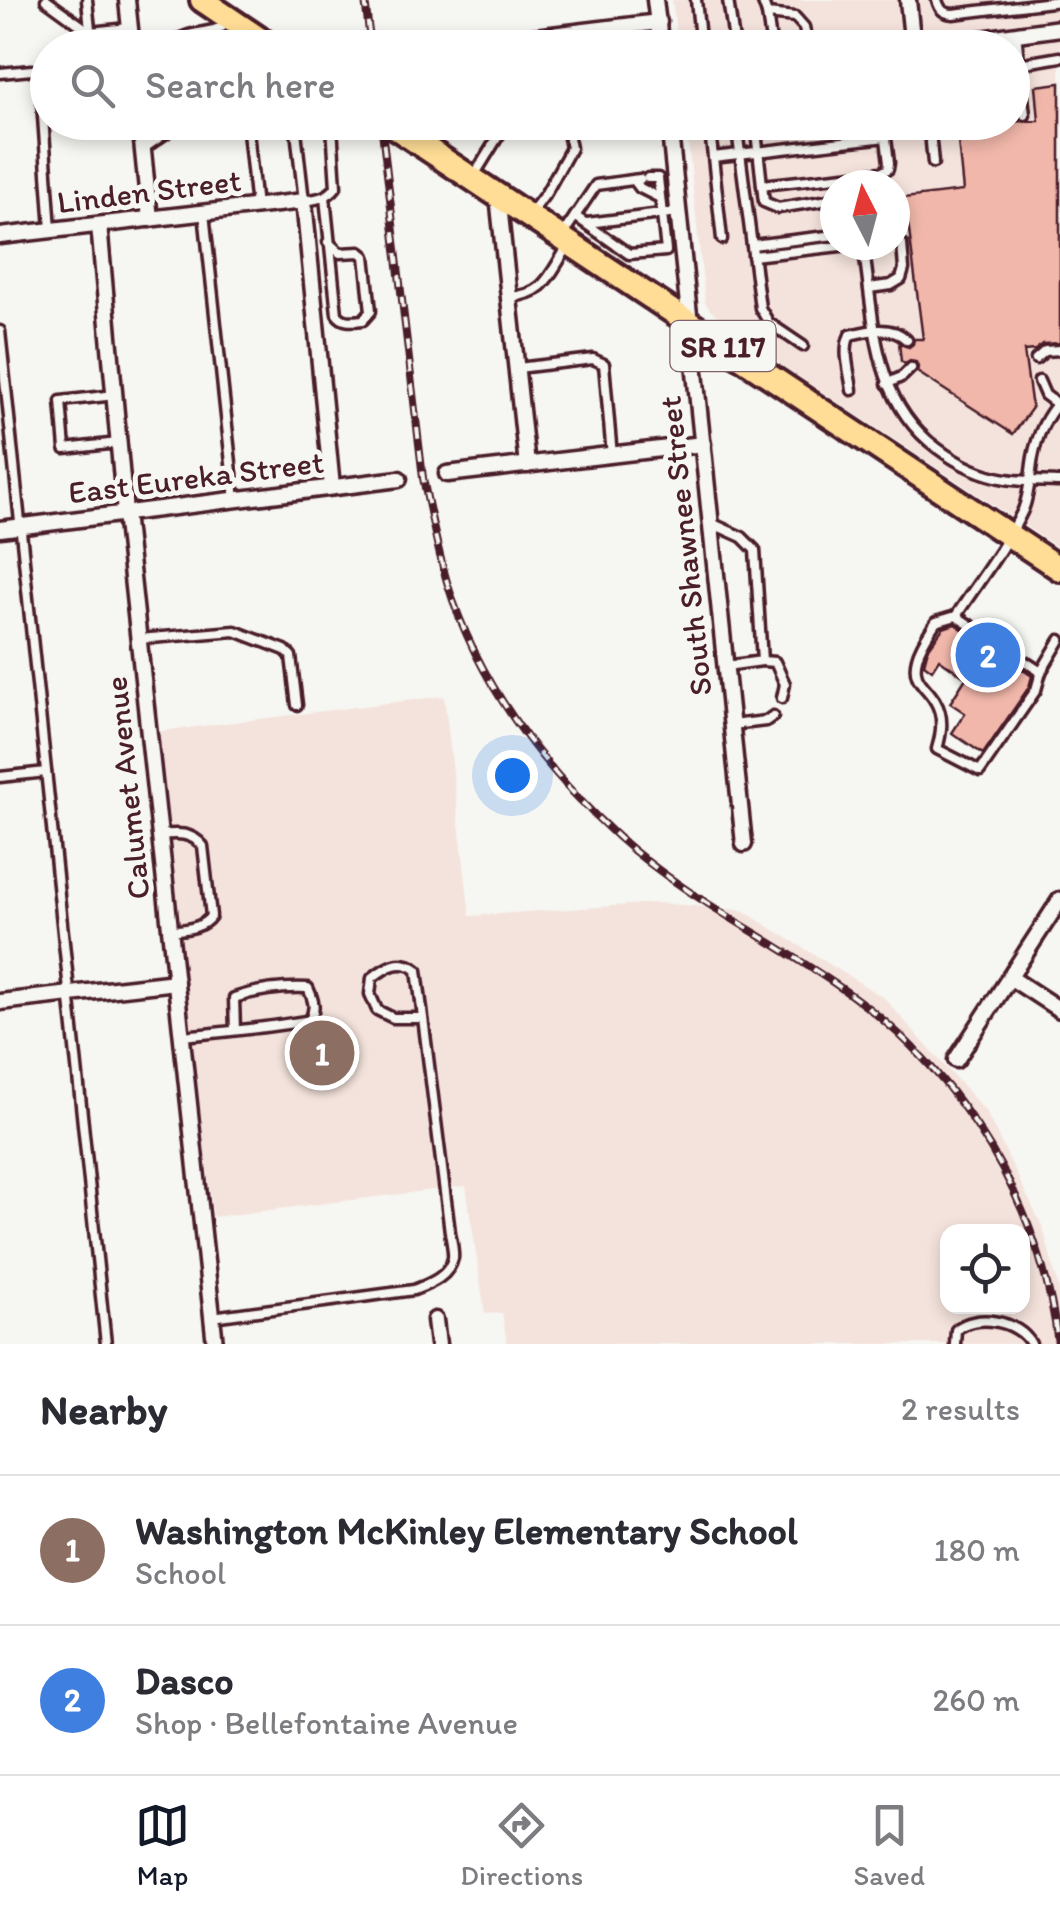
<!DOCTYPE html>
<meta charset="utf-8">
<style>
:root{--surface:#fff;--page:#f2f2f3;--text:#2b2b33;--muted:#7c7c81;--line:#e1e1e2;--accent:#111827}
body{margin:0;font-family:Itim,sans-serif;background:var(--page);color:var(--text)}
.controls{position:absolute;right:30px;bottom:30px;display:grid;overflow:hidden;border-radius:20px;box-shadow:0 5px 15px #0003}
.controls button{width:90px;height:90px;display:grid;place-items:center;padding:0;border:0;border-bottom:2px solid var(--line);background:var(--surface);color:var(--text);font:50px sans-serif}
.compass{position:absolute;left:820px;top:170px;width:90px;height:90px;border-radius:50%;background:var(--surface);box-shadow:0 5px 15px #0003;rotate:354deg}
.you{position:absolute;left:512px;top:775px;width:35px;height:35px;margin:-25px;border:8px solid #fff;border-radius:50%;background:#1a73e8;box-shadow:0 0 0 15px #1a73e833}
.badge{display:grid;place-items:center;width:65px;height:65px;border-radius:50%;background:var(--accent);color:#fff;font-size:32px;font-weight:700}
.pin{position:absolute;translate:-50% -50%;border:5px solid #fff;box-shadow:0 2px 10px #0006}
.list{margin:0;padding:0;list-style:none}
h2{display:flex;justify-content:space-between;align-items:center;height:130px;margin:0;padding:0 40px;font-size:42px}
h2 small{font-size:32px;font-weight:400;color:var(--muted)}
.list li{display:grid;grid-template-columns:65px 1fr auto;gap:30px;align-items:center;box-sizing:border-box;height:150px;padding:0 40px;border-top:2px solid var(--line)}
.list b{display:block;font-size:38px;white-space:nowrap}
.list p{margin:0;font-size:32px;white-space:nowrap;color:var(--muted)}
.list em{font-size:32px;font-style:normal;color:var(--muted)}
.icon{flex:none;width:55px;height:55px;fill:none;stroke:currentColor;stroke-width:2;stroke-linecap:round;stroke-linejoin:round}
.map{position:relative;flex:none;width:1060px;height:1344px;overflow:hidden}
.search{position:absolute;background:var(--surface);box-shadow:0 5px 15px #0003;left:30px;right:30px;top:30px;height:110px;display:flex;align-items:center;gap:25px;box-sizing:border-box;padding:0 35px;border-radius:55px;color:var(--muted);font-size:38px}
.sheet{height:430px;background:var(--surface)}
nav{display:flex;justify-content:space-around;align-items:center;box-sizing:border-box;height:140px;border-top:2px solid var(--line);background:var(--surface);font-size:28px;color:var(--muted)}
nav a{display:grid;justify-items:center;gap:5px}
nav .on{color:var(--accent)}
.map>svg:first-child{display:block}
.built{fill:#f4e3dc;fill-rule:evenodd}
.building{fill:#f1b7aa;stroke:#4a1f2b;stroke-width:2.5}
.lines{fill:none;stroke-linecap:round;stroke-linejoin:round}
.lane-casing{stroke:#4a1f2b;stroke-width:15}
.street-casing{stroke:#4a1f2b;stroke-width:21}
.primary-casing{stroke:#4a1f2b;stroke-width:30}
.lane{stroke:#f6f6f2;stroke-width:8}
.street{stroke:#f6f6f2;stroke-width:14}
.primary{stroke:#ffdd96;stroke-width:22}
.rail-casing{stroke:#4a1f2b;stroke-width:8}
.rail{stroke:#f6f6f2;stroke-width:4;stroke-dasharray:11;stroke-linecap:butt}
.labels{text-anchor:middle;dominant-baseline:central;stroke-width:10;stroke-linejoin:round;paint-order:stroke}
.shield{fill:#f6f6f2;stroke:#7e6067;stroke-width:2.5}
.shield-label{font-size:30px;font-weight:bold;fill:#4a1f2b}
.street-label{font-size:32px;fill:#4a1f2b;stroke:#f6f6f2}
</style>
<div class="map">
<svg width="1060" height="1344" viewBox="0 0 1060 1344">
<rect width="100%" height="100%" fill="#f6f6f2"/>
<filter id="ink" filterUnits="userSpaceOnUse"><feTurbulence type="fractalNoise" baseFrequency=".01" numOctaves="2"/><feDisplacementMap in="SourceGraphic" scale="20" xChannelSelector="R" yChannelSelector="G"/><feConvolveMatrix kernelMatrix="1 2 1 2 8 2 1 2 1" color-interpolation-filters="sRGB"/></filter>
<g filter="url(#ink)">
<!-- built -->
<g class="built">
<path d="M672,0h388v549l-279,-184 -13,-15 -57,-39 -6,-9 -19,-179 326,-1v-74l-334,-1zM835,185h60v60h-60z"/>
<path d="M444,696l26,220 187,-13 85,7 142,88 102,114 57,116 17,65v51h-553l-5,-31 -17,1 -19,-128 -253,31 -59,-485zM948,1232h74v74h-74z"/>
</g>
<!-- building -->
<g class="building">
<polygon points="1060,83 1060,343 1043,344 1035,350 1024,351 1032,408 1013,434 917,372 918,367 916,362 910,361 905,364 901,361 899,343 909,347 913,344 914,339 923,339 907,215 895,217 895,199 963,191 957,131 961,122 1039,121 1036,86"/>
<polygon points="955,624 1032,676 1029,687 983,754 952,733 965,713 950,703 966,678 939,659 932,670 924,664 928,649 943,628"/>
</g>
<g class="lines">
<defs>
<g id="lane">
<polyline points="46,0 90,32 129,28"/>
<polyline points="87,0 92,48"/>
<polyline points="696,0 701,48"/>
<polyline points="728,0 735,48"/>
<polyline points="762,0 767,14 795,17 804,27 808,48"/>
<path d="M937,0c3,10 6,13 16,14l107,-13"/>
<polyline points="767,14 772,48"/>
<polyline points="1016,33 1025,115"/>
<path d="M175,48l1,-7c13,-10 31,-7 46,-14l4,-9"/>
<polyline points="1019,64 1060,57"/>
<polyline points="0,73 32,70 40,74"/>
<polyline points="48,73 40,74 51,230"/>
<polyline points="247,122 256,207"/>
<path d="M295,122l9,79c13,-2 24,-3 32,-14l-4,-61 13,-4"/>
<polyline points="709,122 713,157 886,137"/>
<polyline points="736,122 760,308 769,323 803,346"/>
<polyline points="755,122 762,185 882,172 888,169 889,163 884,122"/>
<polyline points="929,122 933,163"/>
<polyline points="143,149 166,133 173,122"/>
<polyline points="713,157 722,239"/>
<polyline points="475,174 507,122"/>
<polyline points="634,180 640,188 660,198"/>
<polyline points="762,185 764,202 778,208 829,200 835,196"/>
<path d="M325,197l12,117c6,9 16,7 26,6l8,-9 -6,-55 -5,-4 -20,1 -12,-11"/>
<polyline points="204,213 235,500"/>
<polyline points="531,213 546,193 571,148 568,133 560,122"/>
<polyline points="575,216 629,254 666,251 658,178 648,178"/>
<polyline points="587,223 678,212"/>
<polyline points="563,234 596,185 640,179"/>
<polyline points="752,245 835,235"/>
<path d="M863,245c12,73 8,154 74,203 20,15 44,27 69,31 18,3 36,2 54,3"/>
<polyline points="753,256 849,245"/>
<polyline points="869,288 891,285 901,279 904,269 902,244"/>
<path d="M510,297c36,-3 39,-22 57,-49"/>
<polyline points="0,331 106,1344"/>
<polyline points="1036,359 1045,351 1060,350"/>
<polyline points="518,368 593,359 604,364 612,456"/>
<polyline points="1039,381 1045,395 1057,404"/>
<polyline points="887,384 903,376 911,368"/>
<path d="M852,390c-2,-17 -10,-40 -2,-55 19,-5 42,-10 57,5"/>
<polyline points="115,395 61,401 65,449 118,443"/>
<path d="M1060,401c-14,15 -23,35 -27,56 -3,17 -3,36 -10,53 -18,38 -45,72 -67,106l85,56 19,-32"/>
<polyline points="711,523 742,537 755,550 762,661 726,666"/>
<path d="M956,616l-20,6c-7,11 -16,23 -19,36 -6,23 9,27 18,43 9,15 7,31 2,48l43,22 56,-81 5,-18"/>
<polyline points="139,639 235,631 285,650 291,656 297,705"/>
<polyline points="762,661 775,662 785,684 782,698"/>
<polyline points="732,725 766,721 773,716"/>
<polyline points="0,777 46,772"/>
<path d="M160,835c17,-2 31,-3 43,11l8,70c-9,13 -26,13 -41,15"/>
<path d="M182,1036c42,-4 86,-8 128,-16 6,-12 4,-19 -2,-32 -24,-1 -51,2 -74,10l1,32"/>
<path d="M212,1317l202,-27c15,-6 35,-13 39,-32 1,-7 -2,-19 -3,-26l-33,-262c-16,-12 -30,-4 -45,8l-2,16 7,16 16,8h30"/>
<path d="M955,1344l1,-14c19,-17 63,-10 75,14"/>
</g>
<g id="street">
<polyline points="127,0 132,48"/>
<polyline points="655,0 661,48"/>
<polyline points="908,0 913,48"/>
<polyline points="443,48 659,22"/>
<polyline points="916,48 1060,28"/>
<polyline points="140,122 150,219"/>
<polyline points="669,122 744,844"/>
<polyline points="498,196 527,465"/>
<polyline points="99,225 125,513 215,1344"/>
<polyline points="0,236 304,201 332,487"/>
<polyline points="447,474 703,444"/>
<polyline points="0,529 399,479"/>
<polyline points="1011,978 1060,1010"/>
<polyline points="0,1002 176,982"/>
<polyline points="956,1060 1060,900"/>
<polyline points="435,1320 438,1344"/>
</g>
<g id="primary">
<polyline points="202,0 273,48"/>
<polyline points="387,122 1060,569"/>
</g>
</defs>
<!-- lane casing -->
<use href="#lane" class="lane-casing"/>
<!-- street casing -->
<use href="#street" class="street-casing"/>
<!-- primary casing -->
<use href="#primary" class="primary-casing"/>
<!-- lane -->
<use href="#lane" class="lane"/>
<!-- street -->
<use href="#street" class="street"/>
<!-- primary -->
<use href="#primary" class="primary"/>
<defs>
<g id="rail">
<polyline points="365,0 371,48"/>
<path d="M381,122l42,356c7,35 14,69 24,104 30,99 95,186 171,255 70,63 157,103 233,158 112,80 191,212 207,349"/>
</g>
</defs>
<!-- rail casing -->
<use href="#rail" class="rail-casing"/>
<!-- rail -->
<use href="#rail" class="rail"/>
</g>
</g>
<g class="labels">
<!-- shield labels -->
<rect class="shield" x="670.5" y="321" width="105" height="50" rx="8"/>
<g class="shield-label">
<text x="723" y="346">SR 117</text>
</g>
<!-- street labels -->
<g class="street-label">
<text transform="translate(149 191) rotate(-7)">Linden Street</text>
<text transform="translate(196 477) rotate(-7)">East Eureka Street</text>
<text transform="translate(685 546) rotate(-96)">South Shawnee Street</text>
<text transform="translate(127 788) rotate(-96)">Calumet Avenue</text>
</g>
</g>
</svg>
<div class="controls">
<button><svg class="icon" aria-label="locate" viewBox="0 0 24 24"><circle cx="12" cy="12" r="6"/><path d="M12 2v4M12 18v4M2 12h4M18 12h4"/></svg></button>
</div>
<svg class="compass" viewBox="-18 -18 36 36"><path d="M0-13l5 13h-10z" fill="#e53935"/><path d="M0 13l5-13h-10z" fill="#7c7c81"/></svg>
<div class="you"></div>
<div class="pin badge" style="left:322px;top:1053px;background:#8d6e63">1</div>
<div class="pin badge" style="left:988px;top:655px;background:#3f7fe0">2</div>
<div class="search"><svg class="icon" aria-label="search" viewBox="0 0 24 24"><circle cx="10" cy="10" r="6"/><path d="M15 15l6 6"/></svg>Search here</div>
</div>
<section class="sheet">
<h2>Nearby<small>2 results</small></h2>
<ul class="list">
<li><span class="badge" style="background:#8d6e63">1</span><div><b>Washington McKinley Elementary School</b><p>School</p></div><em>180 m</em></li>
<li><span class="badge" style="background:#3f7fe0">2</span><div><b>Dasco</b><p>Shop · Bellefontaine Avenue</p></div><em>260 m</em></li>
</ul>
</section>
<nav>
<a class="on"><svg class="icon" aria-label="map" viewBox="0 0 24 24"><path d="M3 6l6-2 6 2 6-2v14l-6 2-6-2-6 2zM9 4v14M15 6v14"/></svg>Map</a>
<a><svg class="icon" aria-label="directions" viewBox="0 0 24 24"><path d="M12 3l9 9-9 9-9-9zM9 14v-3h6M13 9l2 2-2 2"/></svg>Directions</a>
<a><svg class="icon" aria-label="saved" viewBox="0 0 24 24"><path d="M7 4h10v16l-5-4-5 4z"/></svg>Saved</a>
</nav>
